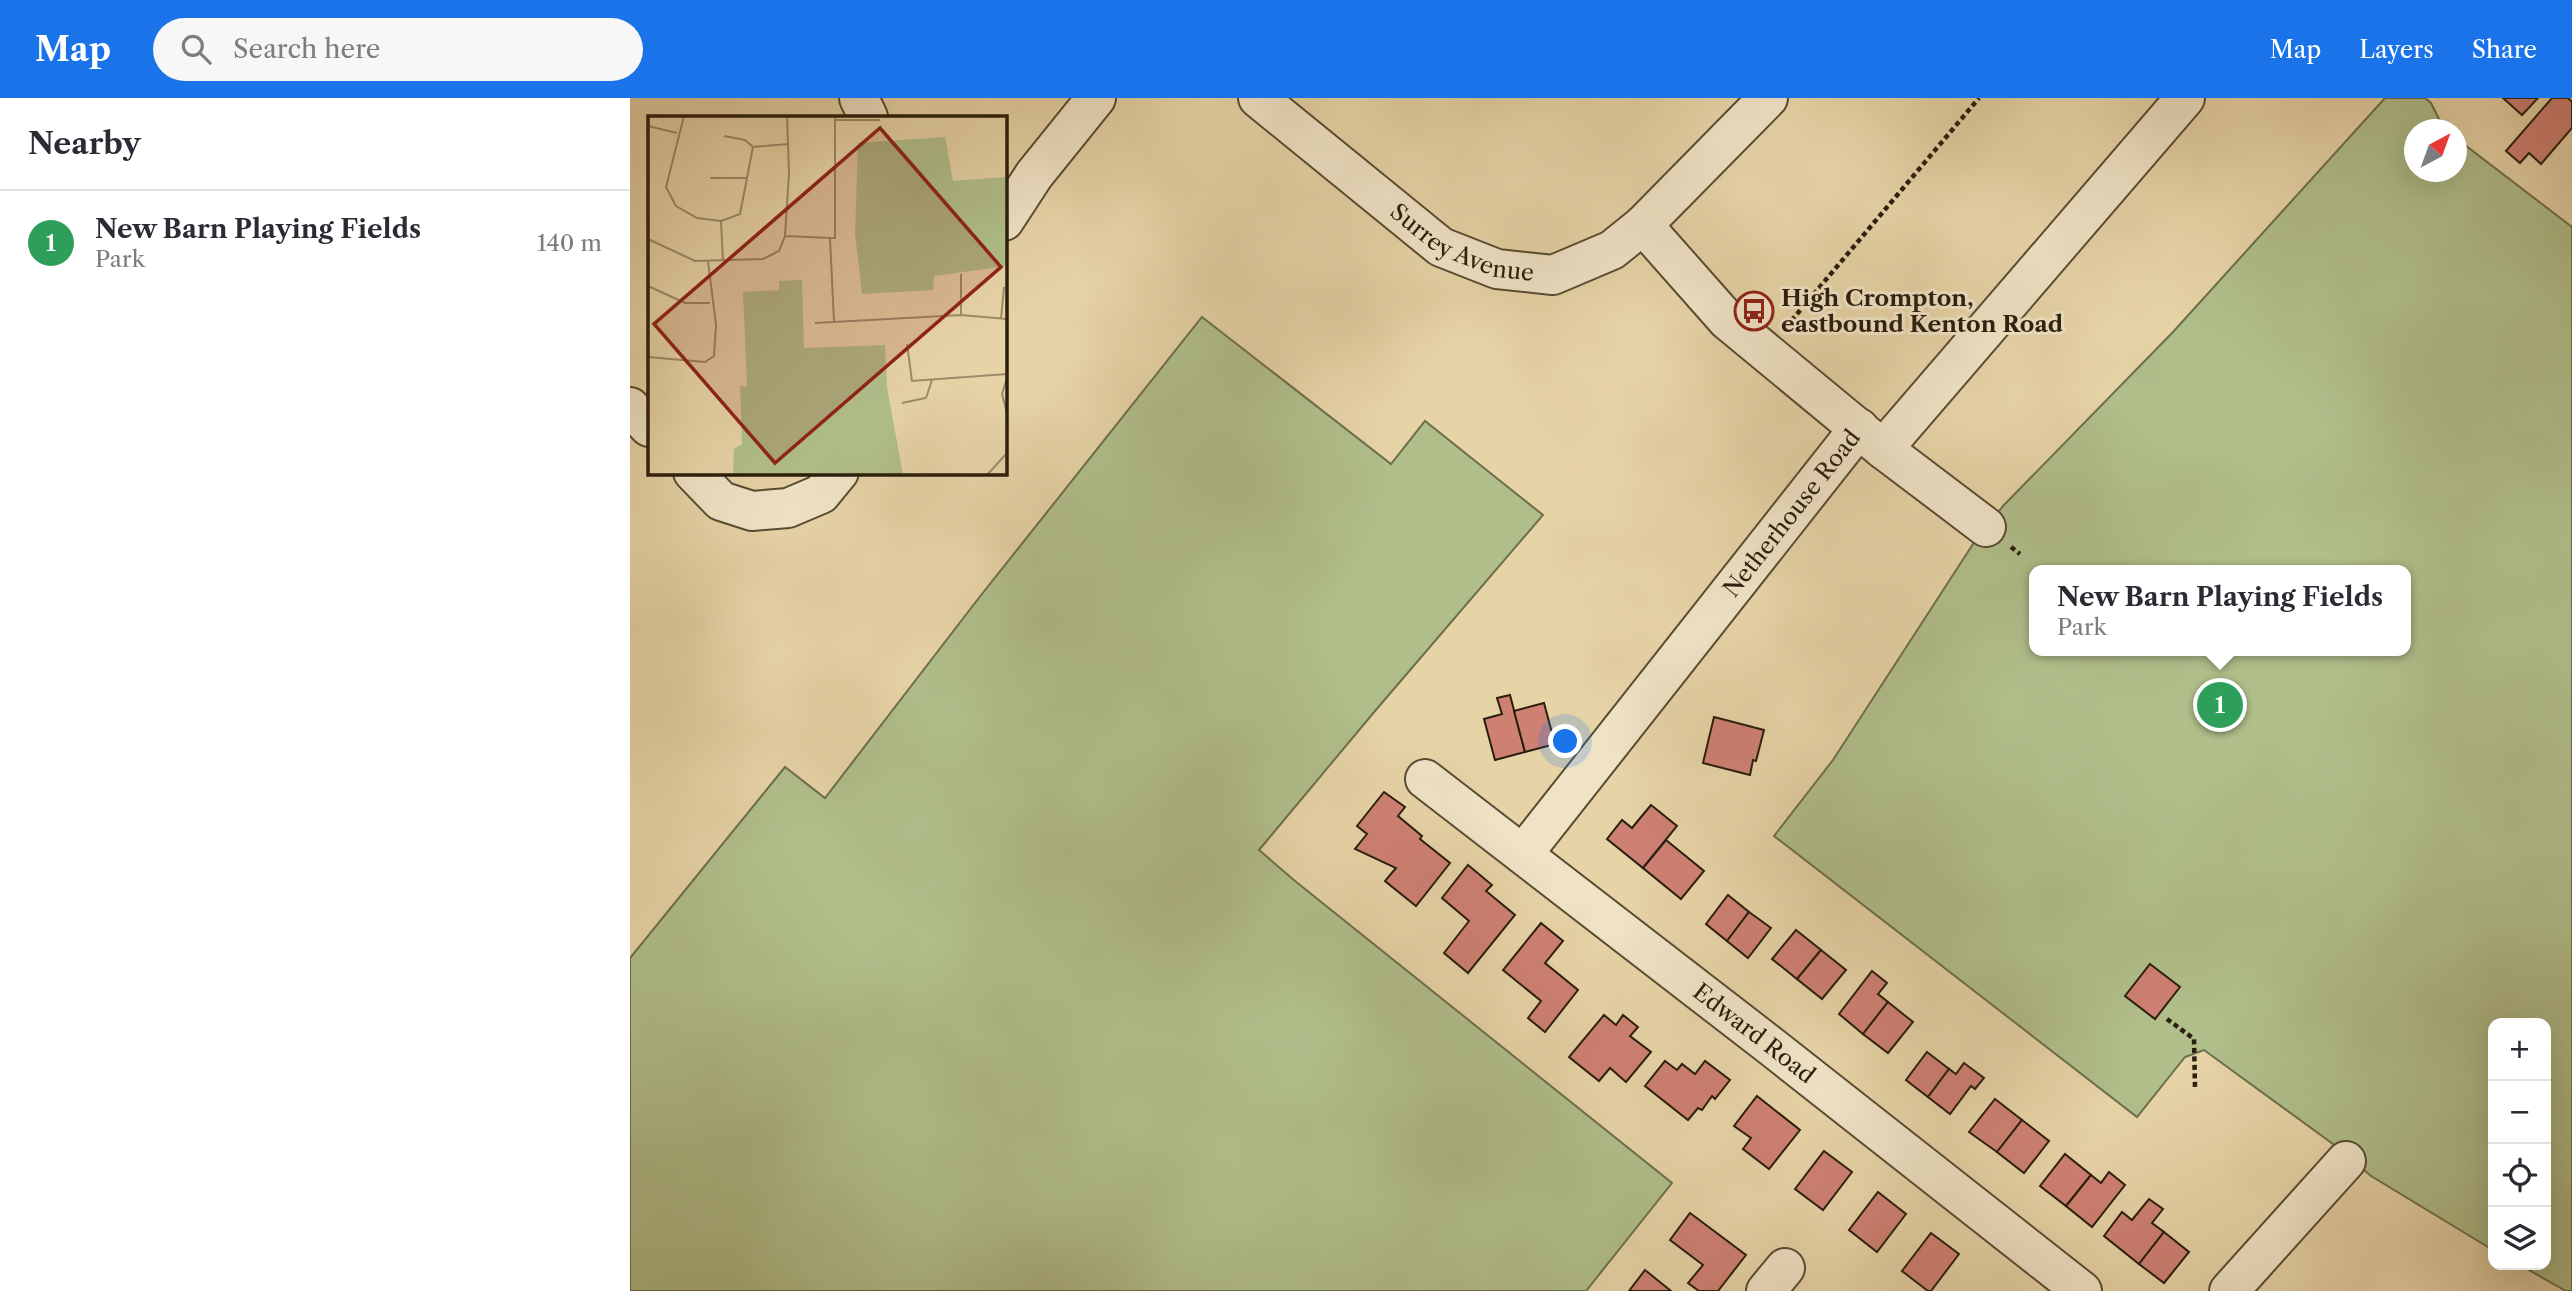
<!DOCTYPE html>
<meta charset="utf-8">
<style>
:root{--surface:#fff;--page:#f7f7f7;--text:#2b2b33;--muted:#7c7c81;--line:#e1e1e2;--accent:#1a73e8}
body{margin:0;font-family:"Libre Caslon Text",serif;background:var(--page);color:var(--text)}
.controls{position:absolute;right:21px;bottom:21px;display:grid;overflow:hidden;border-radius:14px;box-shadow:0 7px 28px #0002}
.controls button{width:63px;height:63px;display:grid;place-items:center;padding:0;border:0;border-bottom:2px solid var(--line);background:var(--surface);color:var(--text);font:35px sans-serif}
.compass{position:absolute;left:1774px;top:21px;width:63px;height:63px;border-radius:50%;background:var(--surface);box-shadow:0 7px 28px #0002;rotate:41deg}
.you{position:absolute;left:936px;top:644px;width:24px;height:24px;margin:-18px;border:5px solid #fff;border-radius:50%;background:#1a73e8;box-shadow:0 0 0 10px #1a73e833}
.badge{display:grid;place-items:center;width:46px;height:46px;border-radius:50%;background:var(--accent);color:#fff;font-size:23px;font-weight:700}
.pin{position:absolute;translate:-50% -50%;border:4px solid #fff;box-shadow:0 2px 7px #0006}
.popup{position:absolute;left:1399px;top:467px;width:382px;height:91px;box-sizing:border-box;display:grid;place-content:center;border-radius:14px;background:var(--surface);filter:drop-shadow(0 2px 5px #0005);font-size:23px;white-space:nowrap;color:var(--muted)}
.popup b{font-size:26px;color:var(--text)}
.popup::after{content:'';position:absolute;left:50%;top:100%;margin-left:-14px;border:14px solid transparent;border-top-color:var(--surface)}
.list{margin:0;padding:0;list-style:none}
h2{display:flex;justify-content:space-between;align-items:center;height:91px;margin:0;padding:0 28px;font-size:30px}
h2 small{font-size:23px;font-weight:400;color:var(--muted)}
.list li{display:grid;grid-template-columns:46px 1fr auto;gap:21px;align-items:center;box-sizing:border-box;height:105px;padding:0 28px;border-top:2px solid var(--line)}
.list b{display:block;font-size:26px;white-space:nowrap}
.list p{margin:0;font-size:23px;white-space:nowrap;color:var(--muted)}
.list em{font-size:23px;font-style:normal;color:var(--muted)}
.icon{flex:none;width:38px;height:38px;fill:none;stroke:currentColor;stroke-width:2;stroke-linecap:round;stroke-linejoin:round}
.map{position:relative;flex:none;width:1942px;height:1193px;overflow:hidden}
header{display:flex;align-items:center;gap:42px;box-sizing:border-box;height:98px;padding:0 35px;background:var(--accent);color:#fff}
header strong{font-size:33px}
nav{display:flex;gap:38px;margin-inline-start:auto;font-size:24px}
.search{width:490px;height:63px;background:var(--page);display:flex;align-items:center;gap:18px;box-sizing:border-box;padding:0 24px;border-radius:38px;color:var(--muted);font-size:26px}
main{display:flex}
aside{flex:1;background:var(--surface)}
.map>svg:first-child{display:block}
.green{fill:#b0be8a;stroke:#6d6e4c;stroke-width:2;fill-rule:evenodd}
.building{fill:#ce8073;stroke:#2a1e0d;stroke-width:2}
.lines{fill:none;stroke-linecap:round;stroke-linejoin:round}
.minor-casing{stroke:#594b33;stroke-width:42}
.path{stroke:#2a1e0d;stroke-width:4.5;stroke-dasharray:5 3.5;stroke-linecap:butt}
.minor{stroke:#efe2c5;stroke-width:38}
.labels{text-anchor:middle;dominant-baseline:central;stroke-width:6;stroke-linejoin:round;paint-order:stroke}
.street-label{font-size:23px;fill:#2a1e0d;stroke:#efe2c5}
.poi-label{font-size:23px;font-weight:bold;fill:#2a1e0d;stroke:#efe2c5;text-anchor:start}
.inset-road{fill:none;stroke:#9b8b69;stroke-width:2}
.view{fill:#8f2418;fill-opacity:0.15;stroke:#8f2418;stroke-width:3.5}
.inset-edge{fill:none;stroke:#2a1e0d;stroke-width:3.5}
</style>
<header>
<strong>Map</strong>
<div class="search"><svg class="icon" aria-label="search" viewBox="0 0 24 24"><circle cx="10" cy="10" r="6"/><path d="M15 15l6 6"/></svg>Search here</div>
<nav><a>Map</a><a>Layers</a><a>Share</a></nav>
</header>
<main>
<aside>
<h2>Nearby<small></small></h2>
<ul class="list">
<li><span class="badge" style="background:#2e9e5b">1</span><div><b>New Barn Playing Fields</b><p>Park</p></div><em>140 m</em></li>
</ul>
</aside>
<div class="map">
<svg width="1942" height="1193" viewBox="0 0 1942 1193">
<rect width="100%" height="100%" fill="#e6d3a6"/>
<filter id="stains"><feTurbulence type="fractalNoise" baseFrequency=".00286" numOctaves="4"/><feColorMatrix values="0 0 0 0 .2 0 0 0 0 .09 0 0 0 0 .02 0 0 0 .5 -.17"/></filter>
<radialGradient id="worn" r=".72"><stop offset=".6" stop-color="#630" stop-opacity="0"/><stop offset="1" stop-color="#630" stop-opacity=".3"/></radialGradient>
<!-- green -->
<g class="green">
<path d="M1755,0h40l6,5 13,26 -30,1v42h42l1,-33 115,88v1064h-6l-46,-26h26v-242h-53v227l-122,-74 -38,-32 -129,-94 -19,7 -48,60 -363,-281 59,-76 140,-216 30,-38 170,-174zM1404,472h372v81h-372z"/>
<polygon points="572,219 761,366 795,323 913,417 745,613 629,752 665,783 1042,1085 956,1193 0,1193 0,860 155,669 195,700 348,501"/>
</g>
<!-- building -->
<g class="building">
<polygon points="1873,0 1908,0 1892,17"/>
<polygon points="1922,0 1938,0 1942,4 1942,30 1911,66 1899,55 1890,65 1876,53"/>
<polygon points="880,597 895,654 865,662 854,621 872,616 867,600"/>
<polygon points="914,605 925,646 895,654 884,613"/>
<polygon points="1084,619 1134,632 1126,663 1123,662 1120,677 1073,665"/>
<polygon points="754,694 775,709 768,718 792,738 790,741 820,765 786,808 755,783 766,770 725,751 737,736 727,728"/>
<polygon points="1021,707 1047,728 1013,770 977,741 992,722 1002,730"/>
<polygon points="1036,742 1074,773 1051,801 1013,770"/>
<polygon points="838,767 862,787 856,793 885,817 838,875 814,855 839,823 812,800"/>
<polygon points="1098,797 1119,814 1097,843 1076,826"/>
<polygon points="1119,814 1141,830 1118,860 1097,843"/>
<polygon points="911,825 933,843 915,865 948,892 915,934 898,920 911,903 873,872"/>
<polygon points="1166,832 1191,852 1167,881 1142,861"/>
<polygon points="1191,852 1216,872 1192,901 1167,881"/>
<polygon points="1520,866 1550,889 1525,921 1495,898"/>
<polygon points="1242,873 1257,885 1248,896 1258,904 1233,936 1209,916"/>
<polygon points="1258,904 1283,924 1258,955 1233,936"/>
<polygon points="974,917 986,927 993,917 1008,929 1000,938 1021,954 996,984 980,970 969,983 939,959"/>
<polygon points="1297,954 1319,971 1298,999 1276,982"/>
<polygon points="1035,963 1047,972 1052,966 1065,976 1075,963 1100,982 1085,1001 1082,998 1072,1012 1068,1010 1058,1022 1015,988"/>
<polygon points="1334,965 1354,980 1345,991 1341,988 1320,1016 1298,999 1319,971 1326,976"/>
<polygon points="1127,998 1170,1032 1139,1071 1113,1051 1121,1040 1104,1028"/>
<polygon points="1365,1001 1392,1022 1367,1054 1339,1034"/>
<polygon points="1392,1022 1419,1043 1394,1075 1367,1054"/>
<polygon points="1194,1053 1222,1074 1193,1112 1165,1091"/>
<polygon points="1435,1056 1461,1077 1436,1108 1410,1088"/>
<polygon points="1479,1074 1495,1087 1462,1129 1436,1108 1461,1077 1471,1085"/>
<polygon points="1248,1094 1276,1116 1247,1154 1219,1132"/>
<polygon points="1519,1101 1533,1111 1522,1125 1534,1134 1509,1166 1474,1138 1492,1114 1502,1122"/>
<polygon points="1060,1115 1116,1157 1088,1193 1069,1193 1058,1185 1073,1167 1040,1142"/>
<polygon points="1534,1134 1559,1154 1534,1185 1509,1166"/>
<polygon points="1301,1135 1329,1156 1301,1193 1298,1193 1272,1173"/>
<polygon points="1015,1172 1041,1193 999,1193"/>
</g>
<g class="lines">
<defs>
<g id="minor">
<polyline points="229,0 238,19"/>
<path id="s1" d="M628,0l183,149 56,22 56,6 59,-25 31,-25 125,-127"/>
<polyline points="374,123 404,77 466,0"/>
<polyline points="1013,127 1097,222 1253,351 1555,0"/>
<polyline points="0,309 19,329"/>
<polyline points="1253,351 1356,429"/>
<polyline points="63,374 91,403 122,413 158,410 191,396 209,374"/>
<path id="s2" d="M795,681l347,268 310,244"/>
<path id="s3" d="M893,756l336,-426"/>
<polyline points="1136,1193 1155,1170"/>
<polyline points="1599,1193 1716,1063"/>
</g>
</defs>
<!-- minor casing -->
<use href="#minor" class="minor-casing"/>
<!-- path -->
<g class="path">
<polyline points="1156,229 1349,0"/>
<polyline points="1381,449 1390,456"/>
<polyline points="1537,921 1564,941 1565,989"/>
</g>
<!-- minor -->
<use href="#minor" class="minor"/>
</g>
<!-- icons -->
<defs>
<symbol id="bus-ring" viewBox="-11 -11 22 22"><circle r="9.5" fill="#efe2c5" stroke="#8f2418" stroke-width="1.5"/><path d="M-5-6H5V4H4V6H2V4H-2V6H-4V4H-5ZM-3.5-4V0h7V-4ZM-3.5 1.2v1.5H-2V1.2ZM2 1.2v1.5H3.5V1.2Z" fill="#8f2418"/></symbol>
</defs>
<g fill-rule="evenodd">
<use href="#bus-ring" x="1102" y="191" width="44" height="44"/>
</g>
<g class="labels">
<!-- street labels -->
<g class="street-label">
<text stroke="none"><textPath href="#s1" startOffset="254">Surrey Avenue</textPath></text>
<text stroke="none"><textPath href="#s3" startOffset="434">Netherhouse Road</textPath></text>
<text stroke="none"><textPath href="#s2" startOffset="416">Edward Road</textPath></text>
</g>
<!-- poi labels -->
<g class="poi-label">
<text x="1151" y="200">High Crompton,<tspan x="1151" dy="26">eastbound Kenton Road</tspan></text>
</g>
</g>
<!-- overview -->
<g transform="translate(18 18)">
<rect width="359" height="359" fill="#e6d3a6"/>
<path d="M297,21l8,44 54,-4v89l-73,10 -1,14 -71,4 -7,-61 3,-90zM154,164l2,68 81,-3 2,42 16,88h-170l1,-26 8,-5 -2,-58h7l-4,-94 36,-2v-9z" fill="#b0be8a"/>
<path class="inset-road" d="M36,0l-18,71 10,19 21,12 24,3 19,-7 13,-67 35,-3M187,4h45M0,10l29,7M76,20l21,4 8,7M62,62h37M73,105l2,40M137,120l45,2M0,123l47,22 68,-2 16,-8 6,-15 4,-63 -2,-57M0,170l37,17h25M313,199v-41M353,203l3,-32M186,206l-4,-84h5v-122M167,207l146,-8 46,4M259,228l5,37 95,-7M0,241l57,5 9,-6 2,-31 -8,-64M359,262l-5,16 5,19M254,287l24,-5 6,-18M339,359l20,-22"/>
<path class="view" d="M232,12l121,139 -226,196 -121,-139z"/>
<rect width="359" height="359" class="inset-edge"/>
</g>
<rect width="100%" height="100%" filter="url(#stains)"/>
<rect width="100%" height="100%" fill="url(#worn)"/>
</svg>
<div class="controls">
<button>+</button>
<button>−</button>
<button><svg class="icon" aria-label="locate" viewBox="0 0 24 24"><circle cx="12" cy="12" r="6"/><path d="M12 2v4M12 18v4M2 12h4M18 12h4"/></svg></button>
<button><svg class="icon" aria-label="layers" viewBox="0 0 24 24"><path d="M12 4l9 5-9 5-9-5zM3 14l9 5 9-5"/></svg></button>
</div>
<svg class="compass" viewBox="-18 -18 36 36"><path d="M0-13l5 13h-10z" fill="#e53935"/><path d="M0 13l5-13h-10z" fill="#7c7c81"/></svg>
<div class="you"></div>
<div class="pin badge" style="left:1590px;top:607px;background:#2e9e5b">1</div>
<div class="popup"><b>New Barn Playing Fields</b>Park</div>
</div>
</main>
